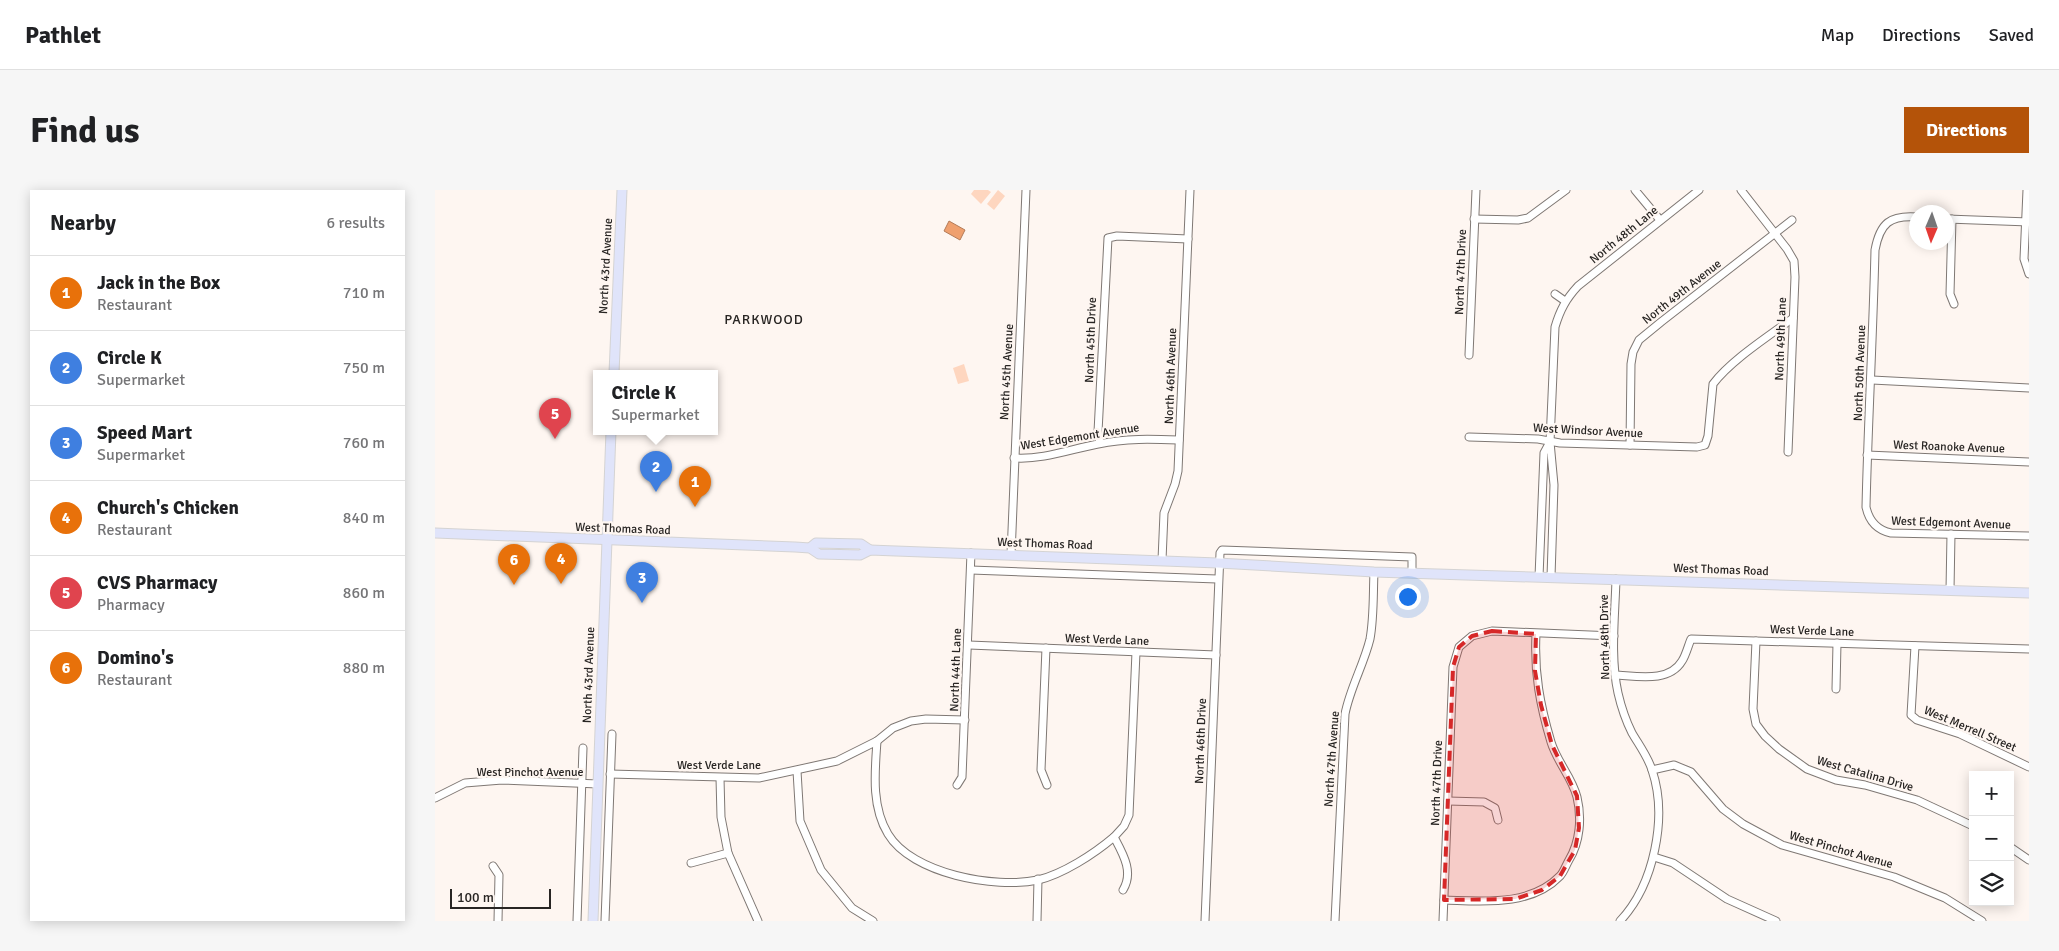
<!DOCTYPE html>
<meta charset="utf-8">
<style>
:root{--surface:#fff;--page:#f6f6f6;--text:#202124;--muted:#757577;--line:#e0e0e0;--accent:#b45309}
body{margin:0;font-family:Signika,sans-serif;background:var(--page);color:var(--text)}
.controls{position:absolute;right:15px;bottom:15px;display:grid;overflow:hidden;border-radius:0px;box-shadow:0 2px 12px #0003}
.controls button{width:45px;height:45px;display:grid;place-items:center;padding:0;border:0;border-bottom:1px solid var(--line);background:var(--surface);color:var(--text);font:25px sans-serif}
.compass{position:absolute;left:1474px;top:15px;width:45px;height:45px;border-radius:50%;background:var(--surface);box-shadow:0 2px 12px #0003;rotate:182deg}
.scale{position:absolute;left:15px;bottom:12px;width:101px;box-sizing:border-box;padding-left:5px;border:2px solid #282523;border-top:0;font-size:14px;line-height:18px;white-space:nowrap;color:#282523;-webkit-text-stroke:4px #fef6f1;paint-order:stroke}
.you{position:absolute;left:972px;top:406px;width:18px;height:18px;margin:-12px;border:4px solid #fff;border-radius:50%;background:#1a73e8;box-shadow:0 0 0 8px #1a73e833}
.badge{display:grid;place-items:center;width:32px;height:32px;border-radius:50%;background:var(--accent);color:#fff;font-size:16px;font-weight:700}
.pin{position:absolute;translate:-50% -41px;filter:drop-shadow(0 1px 2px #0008)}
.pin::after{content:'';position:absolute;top:26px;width:18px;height:15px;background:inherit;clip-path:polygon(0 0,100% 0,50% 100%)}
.popup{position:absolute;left:158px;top:180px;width:125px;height:65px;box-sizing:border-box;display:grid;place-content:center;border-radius:0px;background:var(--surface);filter:drop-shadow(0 1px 4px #0005);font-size:16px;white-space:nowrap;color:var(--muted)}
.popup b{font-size:19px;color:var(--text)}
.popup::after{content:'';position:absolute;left:50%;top:100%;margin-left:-10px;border:10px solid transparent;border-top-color:var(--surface)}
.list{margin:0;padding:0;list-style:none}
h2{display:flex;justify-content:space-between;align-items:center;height:65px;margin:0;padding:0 20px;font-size:21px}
h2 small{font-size:16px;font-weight:400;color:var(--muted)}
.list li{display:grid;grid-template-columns:32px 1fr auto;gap:15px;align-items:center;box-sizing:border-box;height:75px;padding:0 20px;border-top:1px solid var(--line)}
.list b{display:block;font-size:19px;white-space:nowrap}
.list p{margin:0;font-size:16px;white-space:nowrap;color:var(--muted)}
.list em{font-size:16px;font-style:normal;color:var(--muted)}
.icon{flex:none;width:28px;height:28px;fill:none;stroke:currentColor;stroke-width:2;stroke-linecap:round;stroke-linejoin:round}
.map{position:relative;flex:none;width:1594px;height:731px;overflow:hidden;border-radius:0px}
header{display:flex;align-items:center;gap:30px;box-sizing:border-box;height:70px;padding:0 25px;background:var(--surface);border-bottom:1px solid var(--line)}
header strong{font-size:24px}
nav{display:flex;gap:28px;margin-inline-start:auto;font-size:18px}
.intro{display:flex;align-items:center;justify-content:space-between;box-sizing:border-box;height:120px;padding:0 30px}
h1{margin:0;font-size:35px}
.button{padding:12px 22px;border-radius:0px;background:var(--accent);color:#fff;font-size:18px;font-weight:700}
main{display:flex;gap:30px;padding:0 30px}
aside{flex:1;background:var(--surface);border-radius:0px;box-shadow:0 2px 12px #0003}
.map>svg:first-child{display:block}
.green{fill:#fed6bf}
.water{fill:#efa06f;stroke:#b37b58}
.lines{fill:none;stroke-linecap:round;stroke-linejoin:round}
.minor-casing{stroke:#7f7874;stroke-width:9}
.major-casing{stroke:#d4d3d3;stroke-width:11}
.minor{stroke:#fff;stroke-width:7}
.major{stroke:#e0e4fa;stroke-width:9}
.marked{fill:#d62828;fill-opacity:0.2;stroke:#d62828;stroke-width:4;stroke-dasharray:10 6;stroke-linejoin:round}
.labels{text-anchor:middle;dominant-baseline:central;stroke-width:4.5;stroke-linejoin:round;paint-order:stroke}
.street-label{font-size:12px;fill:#282523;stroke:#fef6f1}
.neighbourhood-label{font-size:14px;letter-spacing:1px;fill:#282523;stroke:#fef6f1}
</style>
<header>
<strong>Pathlet</strong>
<nav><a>Map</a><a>Directions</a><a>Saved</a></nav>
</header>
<div class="intro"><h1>Find us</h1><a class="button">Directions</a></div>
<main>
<aside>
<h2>Nearby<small>6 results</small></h2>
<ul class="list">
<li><span class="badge" style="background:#e8710a">1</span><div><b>Jack in the Box</b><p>Restaurant</p></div><em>710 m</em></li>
<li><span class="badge" style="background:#3f7fe0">2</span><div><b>Circle K</b><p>Supermarket</p></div><em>750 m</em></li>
<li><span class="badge" style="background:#3f7fe0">3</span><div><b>Speed Mart</b><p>Supermarket</p></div><em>760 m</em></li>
<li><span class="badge" style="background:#e8710a">4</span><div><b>Church's Chicken</b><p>Restaurant</p></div><em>840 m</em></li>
<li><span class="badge" style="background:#e0444e">5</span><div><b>CVS Pharmacy</b><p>Pharmacy</p></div><em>860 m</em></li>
<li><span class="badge" style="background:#e8710a">6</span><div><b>Domino's</b><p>Restaurant</p></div><em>880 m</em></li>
</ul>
</aside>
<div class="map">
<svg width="1594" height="731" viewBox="0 0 1594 731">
<rect width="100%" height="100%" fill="#fef6f1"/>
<!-- green -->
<g class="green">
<polygon points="539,0 553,0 556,2 546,14 536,4"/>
<polygon points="563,0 570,6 559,20 552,14"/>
<polygon points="529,174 534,191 523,194 518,178"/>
</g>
<!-- water -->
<polygon class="water" points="514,31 530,40 525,50 509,41"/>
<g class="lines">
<defs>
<g id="minor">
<polyline points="1200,0 1225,30"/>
<polyline points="1306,0 1352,59 1359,71 1360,87 1353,262"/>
<polyline points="1592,0 1589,69 1594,84"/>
<path d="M1482,27c-27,-2 -37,6 -42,33 -2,86 -7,171 -9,257 3,14 11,23 25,26l138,3"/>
<polyline points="1039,29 1083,30 1093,28 1131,0"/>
<polyline points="1512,29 1594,32"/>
<polyline points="1517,29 1515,104 1519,114"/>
<polyline points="1120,104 1130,111"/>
<polyline points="1034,165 1041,0"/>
<polyline points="1437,190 1594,198"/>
<path d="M1034,247l69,2 22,4 137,4 8,-2 3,-9 5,-52c18,-24 56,-48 80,-66"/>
<polyline points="665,253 663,242 673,48 682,46 753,49"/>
<polyline points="1195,255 1196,174 1198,162 1204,150 1226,132 1357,30"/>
<polyline points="1432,265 1594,272"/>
<path d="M579,268c29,2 57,-9 84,-14 28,-6 54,-5 81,-4"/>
<polyline points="576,365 591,0"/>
<polyline points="727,370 729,323 740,294 743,281 755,0"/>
<polyline points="536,380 782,389"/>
<polyline points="1104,387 1109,263 1115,252"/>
<path d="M1116,387l3,-92 -4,-43 5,-115c5,-17 11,-28 23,-41l121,-96"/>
<path d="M1181,389c-1,37 -6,78 2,114 3,13 8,28 14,40 7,12 16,24 20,37 16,47 2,115 -32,151"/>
<polyline points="1515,400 1516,344"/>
<polyline points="1321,451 1318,519 1321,534 1330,546 1344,559 1372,579 1401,590 1430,595 1482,610 1538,636"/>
<polyline points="534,455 781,465"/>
<polyline points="1480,456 1476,525 1482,530 1525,544 1594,577"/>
<polyline points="611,458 606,580 612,595"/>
<path d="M1180,485c22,1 54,8 67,-14 4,-6 6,-15 9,-22l338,10"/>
<polyline points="1401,499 1402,453"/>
<path d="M442,551c-2,30 -6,65 11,93 24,40 107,55 150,46 25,-6 56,-26 76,-43"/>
<polyline points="1217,580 1239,575 1256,582 1288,619 1308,634 1347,655 1459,687 1510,708 1547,731"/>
<polyline points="362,581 365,631 386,680 417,718 438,731"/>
<polyline points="175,584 324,588 402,571 442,551 458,538 476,531 491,529 530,530"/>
<polyline points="285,588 286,627 293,663 323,731"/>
<polyline points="522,595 527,587 536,363"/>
<polyline points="0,608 30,593 67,590 163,594"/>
<polyline points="1013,611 1049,612 1060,618 1063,630"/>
<polyline points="1575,657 1594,670"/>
<polyline points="1219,667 1238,673 1292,709 1341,731"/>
<polyline points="256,673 293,663"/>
<polyline points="58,676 64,685 63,731"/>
<path d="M688,700c11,-18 0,-36 -9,-53l10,-11 5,-11 7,-163"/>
<path d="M1009,710c38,1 86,7 116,-24 4,-4 6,-11 9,-16 11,-18 13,-42 8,-63 -5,-20 -20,-35 -26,-55 -11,-37 -17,-69 -15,-108"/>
<polyline points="142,731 148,558"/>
<polyline points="170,731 177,544"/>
<polyline points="602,731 603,689"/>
<polyline points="770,731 785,363 787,360 977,367 977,383"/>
<path d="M900,731l10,-207c5,-26 19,-50 25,-75 4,-22 3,-45 4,-67"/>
<polyline points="1008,731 1018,477 1024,457 1037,446 1057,441 1179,446"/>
</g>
<g id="major">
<polyline points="179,183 187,0"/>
<polyline points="0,343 360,357 375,358 384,364 425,365 435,360 461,361 783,373 939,382 1594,403"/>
<polyline points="375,358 381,353 426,354 435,360"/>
<polyline points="158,731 176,241"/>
</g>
</defs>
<!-- minor casing -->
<use href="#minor" class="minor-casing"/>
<!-- major casing -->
<use href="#major" class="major-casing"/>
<!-- minor -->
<use href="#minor" class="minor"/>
<!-- major -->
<use href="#major" class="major"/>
</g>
<!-- marked area -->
<path class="marked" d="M1057,441l44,3 -1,37 6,34 11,40 25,51 2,32 -4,22 -15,26 -18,14 -27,9 -71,1 9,-233 6,-20 13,-11z"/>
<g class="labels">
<!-- street labels -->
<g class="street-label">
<text transform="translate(1189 45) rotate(-39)">North 48th Lane</text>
<text transform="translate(171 76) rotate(-87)">North 43rd Avenue</text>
<text transform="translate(1026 82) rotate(-88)">North 47th Drive</text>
<text transform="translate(1247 102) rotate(-38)">North 49th Avenue</text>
<text transform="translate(1346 149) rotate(-88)">North 49th Lane</text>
<text transform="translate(656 150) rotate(-88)">North 45th Drive</text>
<text transform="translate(572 182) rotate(-87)">North 45th Avenue</text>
<text transform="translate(1425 183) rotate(-88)">North 50th Avenue</text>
<text transform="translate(736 186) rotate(-88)">North 46th Avenue</text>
<text transform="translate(1153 241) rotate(3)">West Windsor Avenue</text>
<text transform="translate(645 247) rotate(-9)">West Edgemont Avenue</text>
<text transform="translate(1514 257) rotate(2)">West Roanoke Avenue</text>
<text transform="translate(1516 333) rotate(2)">West Edgemont Avenue</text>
<text transform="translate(188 339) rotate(2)">West Thomas Road</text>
<text transform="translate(610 354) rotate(2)">West Thomas Road</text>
<text transform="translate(1286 380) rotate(2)">West Thomas Road</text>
<text transform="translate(1377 441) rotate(2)">West Verde Lane</text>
<text transform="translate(1170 447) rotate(-91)">North 48th Drive</text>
<text transform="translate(672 450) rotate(2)">West Verde Lane</text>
<text transform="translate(521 480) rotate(-88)">North 44th Lane</text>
<text transform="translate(154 485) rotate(-88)">North 43rd Avenue</text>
<text transform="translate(1535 539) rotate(23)">West Merrell Street</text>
<text transform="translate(766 551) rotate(-88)">North 46th Drive</text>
<text transform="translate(897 569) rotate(-86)">North 47th Avenue</text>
<text x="284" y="575">West Verde Lane</text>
<text x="95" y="582">West Pinchot Avenue</text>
<text transform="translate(1430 584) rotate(16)">West Catalina Drive</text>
<text transform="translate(1002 593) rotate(-88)">North 47th Drive</text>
<text transform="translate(1406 660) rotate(16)">West Pinchot Avenue</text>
</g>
<!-- neighbourhood labels -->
<g class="neighbourhood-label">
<text x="329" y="129">PARKWOOD</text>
</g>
</g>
</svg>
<div class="controls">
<button>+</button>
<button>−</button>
<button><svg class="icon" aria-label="layers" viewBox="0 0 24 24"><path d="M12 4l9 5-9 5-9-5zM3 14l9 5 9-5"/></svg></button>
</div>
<svg class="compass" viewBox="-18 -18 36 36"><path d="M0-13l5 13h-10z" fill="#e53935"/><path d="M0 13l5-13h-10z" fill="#757577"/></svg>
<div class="scale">100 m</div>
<div class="you"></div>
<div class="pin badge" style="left:260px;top:317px;background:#e8710a">1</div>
<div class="pin badge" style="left:221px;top:302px;background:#3f7fe0">2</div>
<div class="popup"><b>Circle K</b>Supermarket</div>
<div class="pin badge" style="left:207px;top:413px;background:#3f7fe0">3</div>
<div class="pin badge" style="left:126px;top:394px;background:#e8710a">4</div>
<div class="pin badge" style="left:120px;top:249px;background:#e0444e">5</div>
<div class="pin badge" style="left:79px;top:395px;background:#e8710a">6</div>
</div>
</main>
